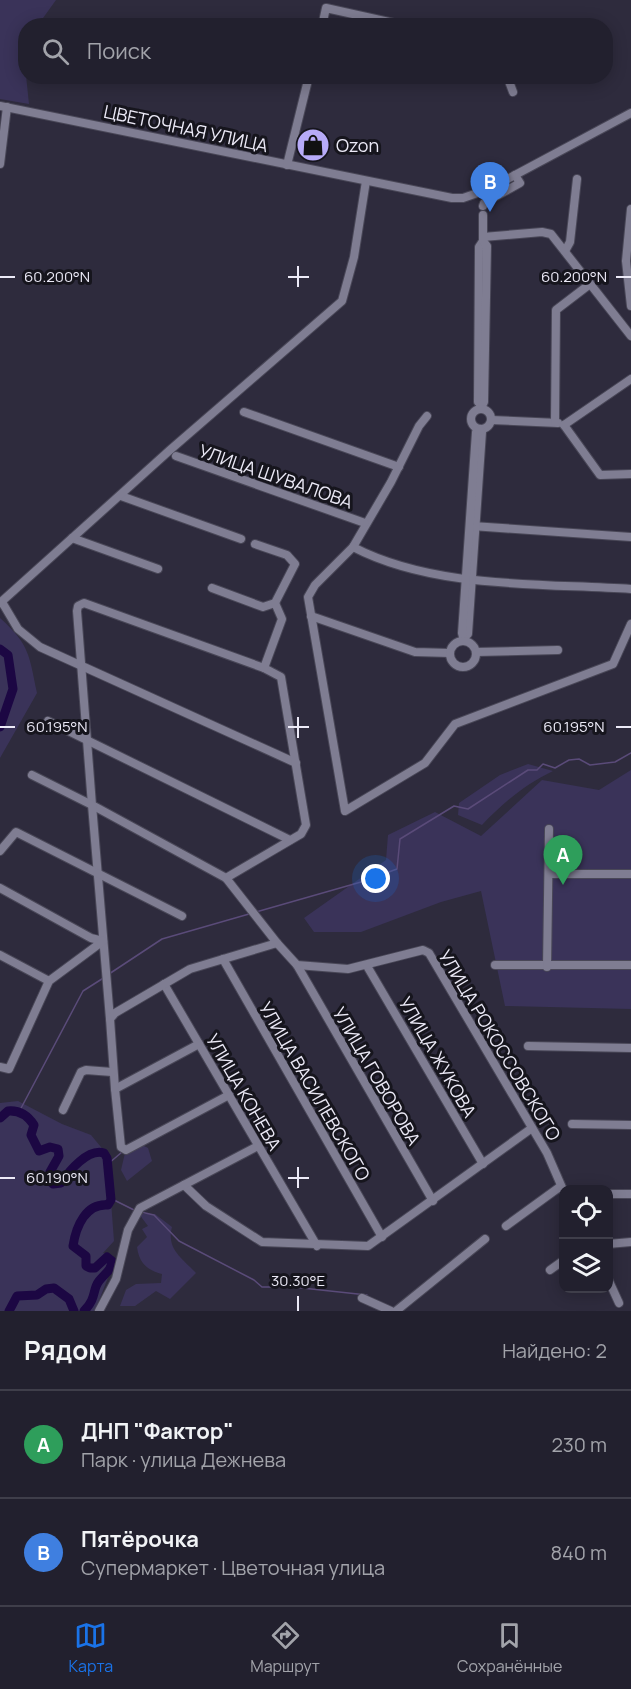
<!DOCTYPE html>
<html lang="ru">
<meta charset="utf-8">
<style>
:root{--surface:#22202e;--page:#2e2d3a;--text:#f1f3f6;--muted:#a2a3aa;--line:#3f3e4a;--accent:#1a73e8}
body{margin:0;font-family:Manrope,sans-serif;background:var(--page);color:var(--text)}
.controls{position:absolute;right:18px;bottom:18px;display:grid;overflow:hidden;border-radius:12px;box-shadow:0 3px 15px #0003}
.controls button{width:54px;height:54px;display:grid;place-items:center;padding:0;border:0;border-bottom:2px solid var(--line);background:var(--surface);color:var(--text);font:30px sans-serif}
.you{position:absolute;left:376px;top:879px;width:21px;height:21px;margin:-15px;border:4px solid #fff;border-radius:50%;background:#1a73e8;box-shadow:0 0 0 9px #1a73e833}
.badge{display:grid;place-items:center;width:39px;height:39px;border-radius:50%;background:var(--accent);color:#fff;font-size:20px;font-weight:700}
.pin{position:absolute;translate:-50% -50px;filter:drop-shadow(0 2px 3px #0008)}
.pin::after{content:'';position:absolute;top:32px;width:21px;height:18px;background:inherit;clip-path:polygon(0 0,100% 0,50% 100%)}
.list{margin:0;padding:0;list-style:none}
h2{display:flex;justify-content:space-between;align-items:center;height:78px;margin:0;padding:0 24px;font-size:26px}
h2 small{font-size:20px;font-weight:400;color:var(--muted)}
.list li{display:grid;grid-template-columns:39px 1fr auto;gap:18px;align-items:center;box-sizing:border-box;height:108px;padding:0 24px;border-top:2px solid var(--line)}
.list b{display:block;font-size:22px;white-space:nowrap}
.list p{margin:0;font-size:20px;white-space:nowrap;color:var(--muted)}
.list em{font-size:20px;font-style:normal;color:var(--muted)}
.icon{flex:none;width:33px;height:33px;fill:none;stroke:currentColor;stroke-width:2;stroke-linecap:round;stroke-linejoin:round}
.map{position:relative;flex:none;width:631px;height:1311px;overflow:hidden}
.search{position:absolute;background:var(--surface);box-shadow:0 3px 15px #0003;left:18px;right:18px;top:18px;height:66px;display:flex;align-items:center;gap:15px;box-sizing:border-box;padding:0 21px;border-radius:24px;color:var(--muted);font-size:22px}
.sheet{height:294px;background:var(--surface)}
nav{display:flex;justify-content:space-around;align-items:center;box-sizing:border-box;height:84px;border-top:2px solid var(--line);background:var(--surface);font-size:16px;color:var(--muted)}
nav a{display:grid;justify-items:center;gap:3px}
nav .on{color:var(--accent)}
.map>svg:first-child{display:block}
.green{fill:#3a3359}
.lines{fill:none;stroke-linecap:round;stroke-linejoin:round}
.stream{stroke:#5a4b79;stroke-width:1.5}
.river{stroke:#1c0743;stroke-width:9}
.minor-casing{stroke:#494757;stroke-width:10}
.minor{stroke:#7f7d92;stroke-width:8}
.ticks{fill:none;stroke:#eceaf7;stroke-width:2}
.labels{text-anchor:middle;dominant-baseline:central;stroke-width:6;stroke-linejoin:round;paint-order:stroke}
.street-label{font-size:18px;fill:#eceaf7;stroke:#16151d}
.poi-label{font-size:18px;fill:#eceaf7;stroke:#16151d;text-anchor:start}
.ticks-label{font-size:15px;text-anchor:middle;fill:#eceaf7;stroke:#16151d;stroke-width:6;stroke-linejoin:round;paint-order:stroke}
</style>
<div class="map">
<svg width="631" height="1311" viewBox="0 0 631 1311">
<rect width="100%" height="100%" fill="#2e2b3d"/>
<!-- green -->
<g class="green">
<polygon points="0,0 56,0 38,25 26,26 25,43 23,47 29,104 0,99"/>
<path d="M0,618c30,27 29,37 37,75l-37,65z"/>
<path d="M528,764l25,7c-29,14 -50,32 -71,54l-24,-10 1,-12 41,-28z"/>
<polygon points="631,770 631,1009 505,1006 481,891 441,902 361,932 314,932 304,918 386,860 388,835 435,812 481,836 542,780 599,790"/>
<polygon points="18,1101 62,1124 91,1135 110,1158 110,1166 104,1168 110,1188 114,1241 103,1253 113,1256 114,1262 95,1311 0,1311 0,1103"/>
<polygon points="142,1145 148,1148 152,1161 127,1181 121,1170 125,1153"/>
<path d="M139,1214h16l17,13c-6,22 10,31 24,46l-26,26 -14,-8 -21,15h-15l6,-16 10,-6 25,-1 1,-9c-15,-4 -23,-11 -25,-27l10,-10 -5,-8 6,-3z"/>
</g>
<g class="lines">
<!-- stream -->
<g class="stream">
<polyline points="256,912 361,882 397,869 400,839 454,806 468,809 528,770 537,770 543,764 555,768 569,760 579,759 590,765 615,762 631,753"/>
<polyline points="109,974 162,939 249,914"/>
<polyline points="19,1112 83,991 105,977"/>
<polyline points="108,1164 122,1152"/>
<polyline points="112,1199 136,1211"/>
<polyline points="141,1212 154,1215 179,1241 254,1280 262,1287 293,1287 367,1295"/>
</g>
<!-- river -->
<g class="river">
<polyline points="0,649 8,655 13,689 0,727"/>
<path d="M0,1118l8,-7c11,-1 20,5 26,14l-3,10 8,16 11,-4 8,2 1,7 -9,16v9l3,3 8,-1c8,-12 27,-35 43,-30l3,5 4,42 -3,5c-22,-2 -32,21 -35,41l13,10v10l4,2h5l12,-11 5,4c-1,10 -7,12 -13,20 -7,9 -2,17 -15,30"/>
<polyline points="9,1311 17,1296 37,1295 46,1289 54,1288 69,1299 74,1311"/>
</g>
<defs>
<g id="minor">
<polyline points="322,26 326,8 407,26"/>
<polyline points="507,76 513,92"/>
<polyline points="0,106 452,198 463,198 489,189 631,113"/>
<polyline points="0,164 7,107"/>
<polyline points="287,165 309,76"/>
<polyline points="483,206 484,203 520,183 515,175"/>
<polyline points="631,209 626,261 631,306"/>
<polyline points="483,237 542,232 551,234 631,336"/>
<polyline points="565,251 570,242 577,179"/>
<polyline points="481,405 478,402 479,247 483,241"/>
<polyline points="481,408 484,402 487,246 483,241 483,215"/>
<circle cx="481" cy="419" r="10"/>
<polyline points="244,412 399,467"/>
<polyline points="427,416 419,426 391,482 353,547 315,585 308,597 345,811 425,763 455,724 613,664 631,624"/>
<polyline points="491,420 558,423"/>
<polyline points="555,422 556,310 590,284"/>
<polyline points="564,425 600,475 631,474"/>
<polyline points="564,425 631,379"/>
<polyline points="176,456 365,523"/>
<polyline points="121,496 241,539"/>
<polyline points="472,526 631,537"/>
<polyline points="72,538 158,569"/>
<path d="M353,547c81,42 187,36 278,42"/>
<polyline points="212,588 263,607 275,603 295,564 287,555 255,544"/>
<polyline points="2,602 18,629 40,647 296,763"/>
<polyline points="0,603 170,450 342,301 354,257 366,181"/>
<polygon points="84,603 264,668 281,677 306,825 301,834 226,878 92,805 77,611 78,606"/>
<polyline points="311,616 415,652 450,653"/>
<polyline points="464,637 468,634 482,432 480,429"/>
<polyline points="464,641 462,633 476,432 480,431"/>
<circle cx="463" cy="654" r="13"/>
<polyline points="476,652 558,650"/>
<polyline points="264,668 282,619 275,603"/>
<polyline points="48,721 290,840"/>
<polyline points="32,775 92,805 110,1019"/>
<polyline points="0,851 16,832 182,916"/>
<polyline points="550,874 631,874"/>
<polyline points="226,878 277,943"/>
<polyline points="0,888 91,938 103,941"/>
<polyline points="0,955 49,981"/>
<polyline points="223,959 382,1237"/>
<polyline points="297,965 433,1201"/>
<polyline points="495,965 631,965"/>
<polyline points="367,966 483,1164"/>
<polyline points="547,967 549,829"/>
<polyline points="164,984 317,1246"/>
<polyline points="199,1044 115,1089 121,1147 126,1150 229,1095"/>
<polyline points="528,1046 631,1048"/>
<polyline points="0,1067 9,1069 49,981 103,941"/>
<polyline points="115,1089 110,1019 115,1013 190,969 277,943 297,965 348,969 423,950 429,953 547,1153 564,1192"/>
<polyline points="63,1110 81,1072 86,1070 112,1072"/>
<polyline points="572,1124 631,1125"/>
<polyline points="184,1185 206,1206 262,1242 368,1246 532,1128"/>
<polyline points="608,1194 631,1194"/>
<polyline points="506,1226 561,1186"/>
<polyline points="608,1244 631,1242"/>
<polyline points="550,1270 564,1260"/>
<polyline points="608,1279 619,1303"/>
<polyline points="362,1298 391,1311"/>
<polyline points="99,1311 116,1279 128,1230 140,1208 258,1146"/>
<polyline points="396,1311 485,1239"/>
</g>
</defs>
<!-- minor casing -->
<use href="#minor" class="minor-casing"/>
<!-- minor -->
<use href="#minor" class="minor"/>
</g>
<!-- ticks -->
<path class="ticks" d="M298,266v21M0,277h15M288,277h21M616,277h15M298,717v21M0,727h15M288,727h21M616,727h15M298,1167v21M0,1178h15M288,1178h21M298,1296v15"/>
<!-- icons -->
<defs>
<symbol id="shop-disc" viewBox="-11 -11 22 22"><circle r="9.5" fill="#b7abf8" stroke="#16151d"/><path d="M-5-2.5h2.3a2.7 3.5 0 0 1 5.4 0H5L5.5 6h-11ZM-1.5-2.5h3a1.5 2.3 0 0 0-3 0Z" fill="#111"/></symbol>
</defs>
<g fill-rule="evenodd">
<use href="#shop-disc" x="294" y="126" width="38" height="38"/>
</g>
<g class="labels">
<!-- street labels -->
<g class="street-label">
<text transform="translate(186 128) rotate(12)">ЦВЕТОЧНАЯ УЛИЦА</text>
<text transform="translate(276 476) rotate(19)">УЛИЦА ШУВАЛОВА</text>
<text transform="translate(500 1045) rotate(59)">УЛИЦА РОКОССОВСКОГО</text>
<text transform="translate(438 1057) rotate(60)">УЛИЦА ЖУКОВА</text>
<text transform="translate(377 1076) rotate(60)">УЛИЦА ГОВОРОВА</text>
<text transform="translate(315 1091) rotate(60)">УЛИЦА ВАСИЛЕВСКОГО</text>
<text transform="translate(244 1092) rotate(60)">УЛИЦА КОНЕВА</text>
</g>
<!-- poi labels -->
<g class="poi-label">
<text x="336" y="145">Ozon</text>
</g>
</g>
<g class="ticks-label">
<text x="57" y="282">60.200°N</text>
<text x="574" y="282">60.200°N</text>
<text x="57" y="732">60.195°N</text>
<text x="574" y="732">60.195°N</text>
<text x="57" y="1183">60.190°N</text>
<text x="298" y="1286">30.30°E</text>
</g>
</svg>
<div class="controls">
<button><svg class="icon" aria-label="locate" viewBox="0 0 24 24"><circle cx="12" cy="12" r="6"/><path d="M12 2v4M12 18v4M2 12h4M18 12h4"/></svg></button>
<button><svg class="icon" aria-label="layers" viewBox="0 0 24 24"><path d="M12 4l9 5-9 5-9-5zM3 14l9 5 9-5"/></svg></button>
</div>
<div class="you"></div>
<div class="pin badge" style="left:563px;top:885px;background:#2e9e5b">A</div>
<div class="pin badge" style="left:490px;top:212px;background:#3f7fe0">B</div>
<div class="search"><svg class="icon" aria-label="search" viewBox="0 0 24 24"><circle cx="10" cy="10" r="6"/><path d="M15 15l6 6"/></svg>Поиск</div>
</div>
<section class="sheet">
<h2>Рядом<small>Найдено: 2</small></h2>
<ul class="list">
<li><span class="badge" style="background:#2e9e5b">A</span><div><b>ДНП &quot;Фактор&quot;</b><p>Парк · улица Дежнева</p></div><em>230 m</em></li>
<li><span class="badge" style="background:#3f7fe0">B</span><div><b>Пятёрочка</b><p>Супермаркет · Цветочная улица</p></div><em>840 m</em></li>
</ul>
</section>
<nav>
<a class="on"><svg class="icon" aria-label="map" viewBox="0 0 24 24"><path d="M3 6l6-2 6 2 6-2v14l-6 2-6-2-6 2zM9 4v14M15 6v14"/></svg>Карта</a>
<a><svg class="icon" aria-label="directions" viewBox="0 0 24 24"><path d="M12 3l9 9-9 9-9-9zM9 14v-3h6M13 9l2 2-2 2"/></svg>Маршрут</a>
<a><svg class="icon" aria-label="saved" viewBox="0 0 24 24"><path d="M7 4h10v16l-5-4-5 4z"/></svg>Сохранённые</a>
</nav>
